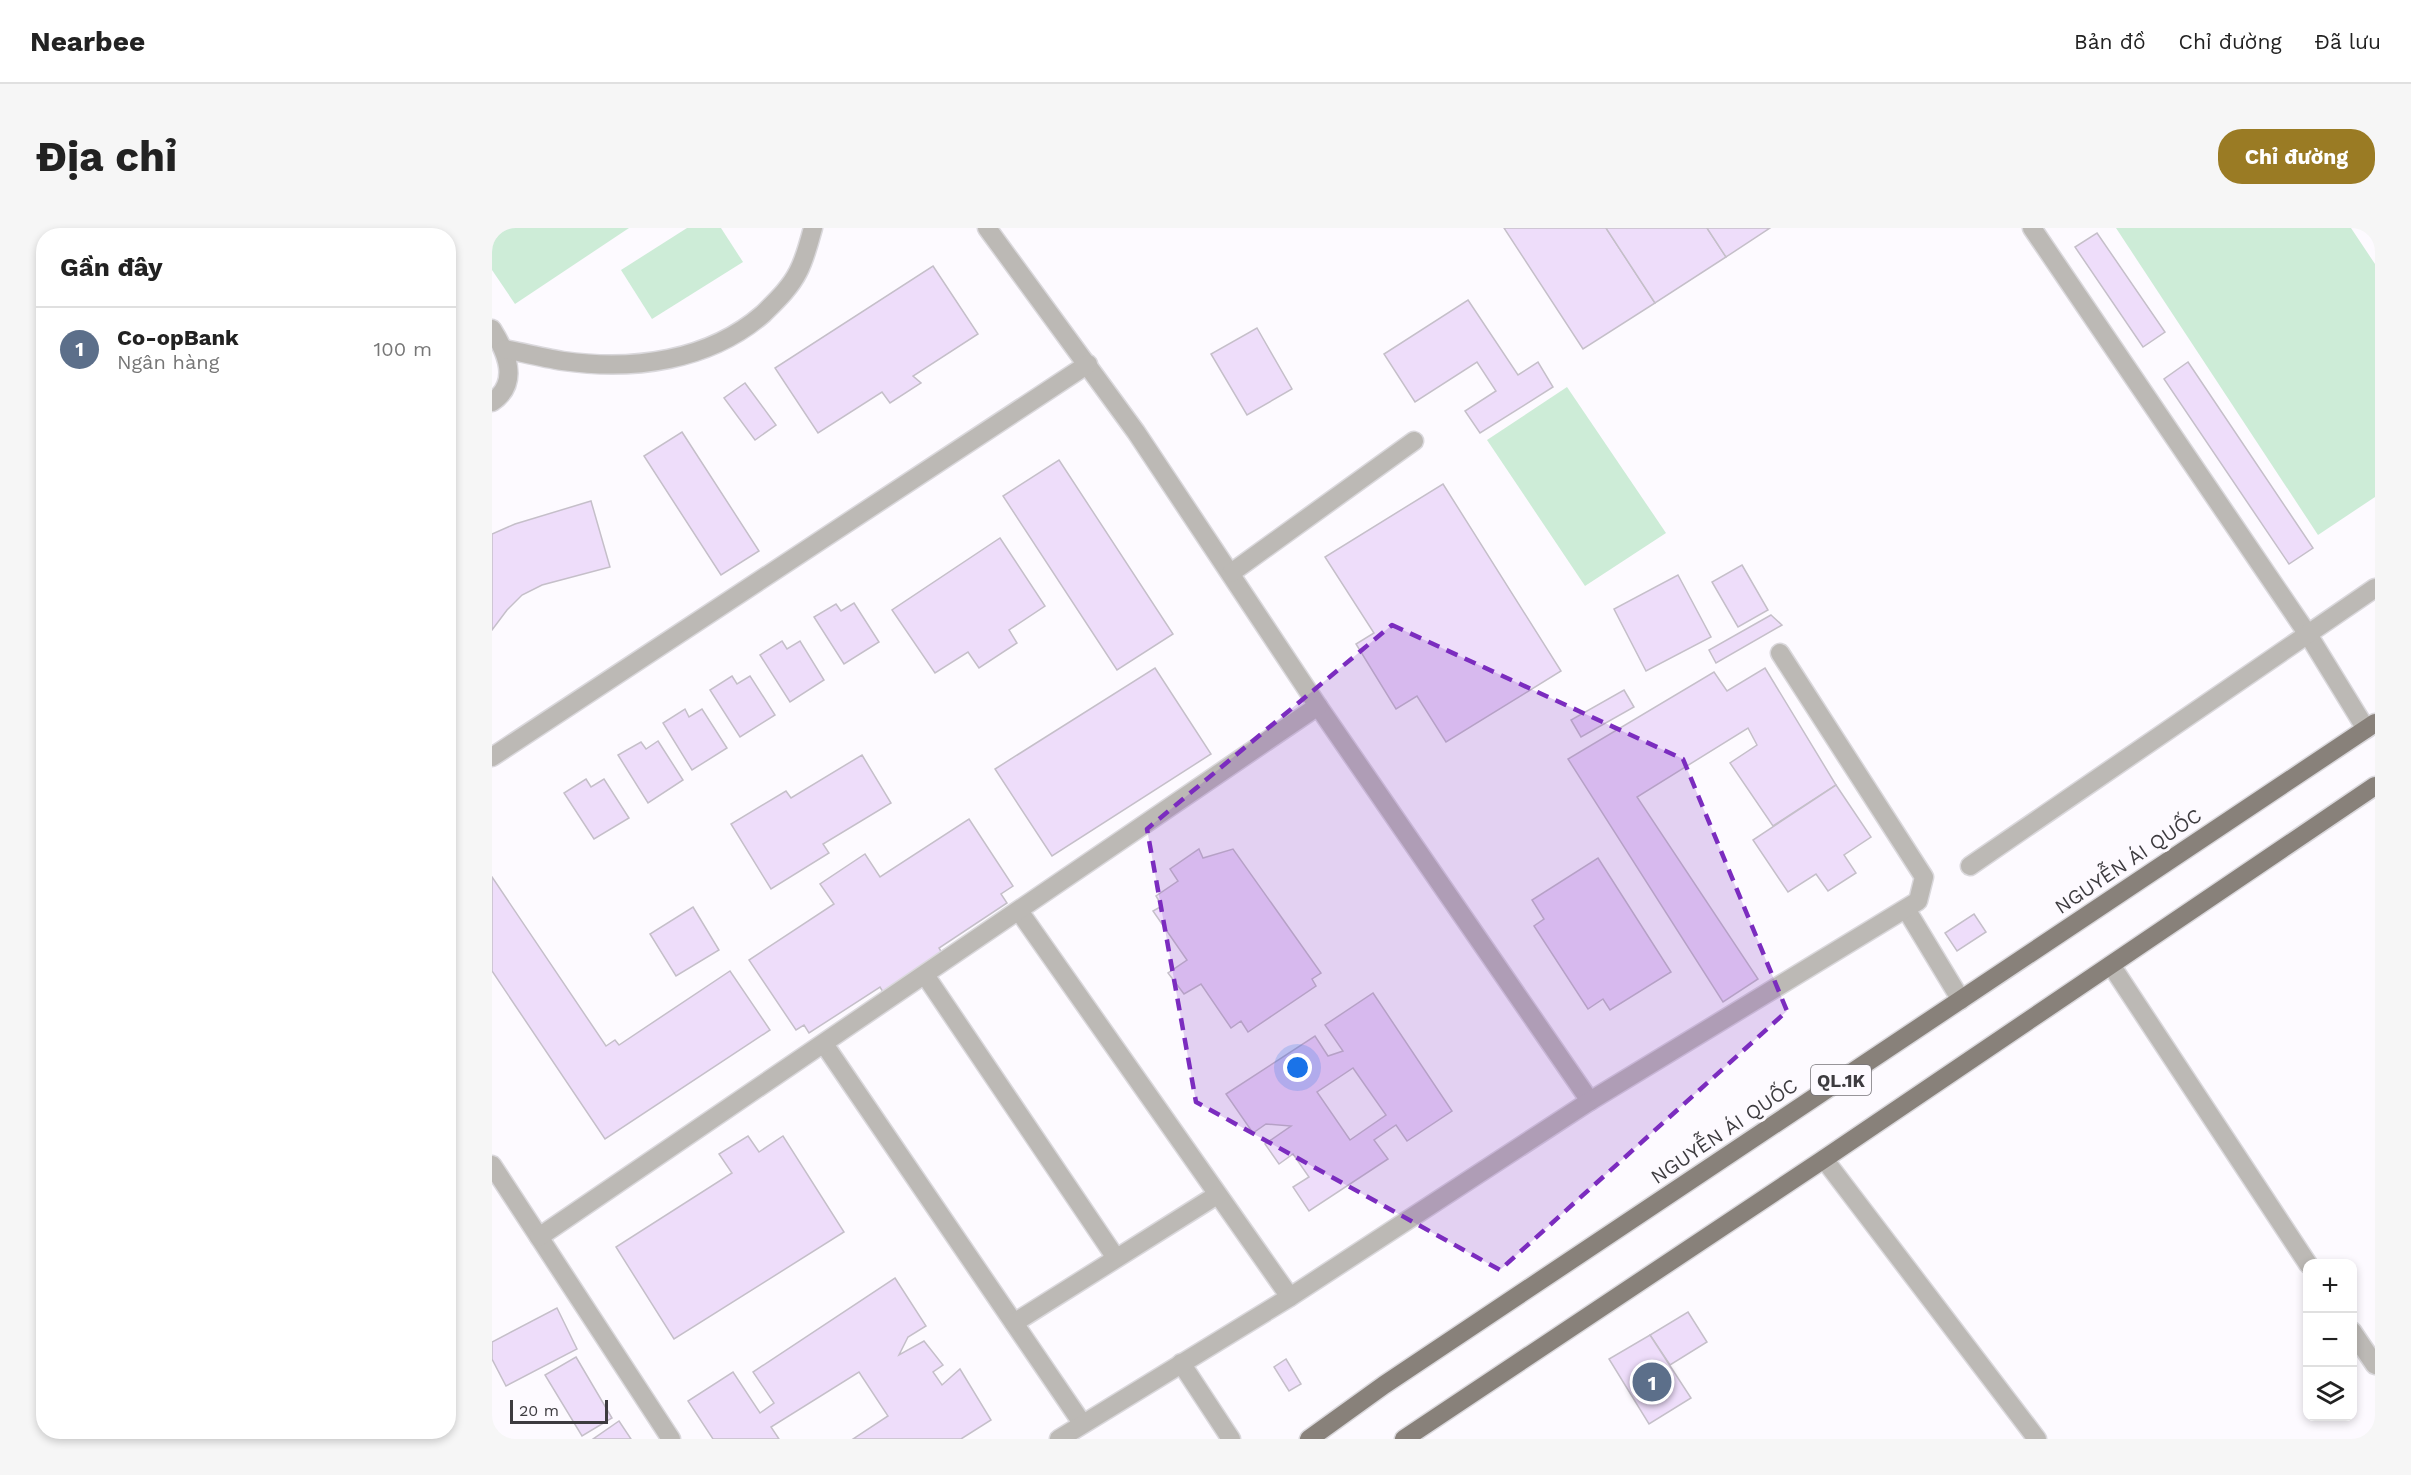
<!DOCTYPE html>
<html lang="vi">
<meta charset="utf-8">
<style>
:root{--surface:#fff;--page:#f6f6f6;--text:#222;--muted:#767676;--line:#e0e0e0;--accent:#9a7b24}
body{margin:0;font-family:"Work Sans",sans-serif;background:var(--page);color:var(--text)}
.controls{position:absolute;right:18px;bottom:18px;display:grid;overflow:hidden;border-radius:12px;box-shadow:0 3px 9px #0003}
.controls button{width:54px;height:54px;display:grid;place-items:center;padding:0;border:0;border-bottom:2px solid var(--line);background:var(--surface);color:var(--text);font:30px sans-serif}
.scale{position:absolute;left:18px;bottom:15px;width:98px;box-sizing:border-box;padding-left:6px;border:3px solid #3d3b3f;border-top:0;font-size:16px;line-height:21px;white-space:nowrap;color:#3d3b3f;-webkit-text-stroke:4px #fdfaff;paint-order:stroke}
.you{position:absolute;left:806px;top:840px;width:21px;height:21px;margin:-15px;border:4px solid #fff;border-radius:50%;background:#1a73e8;box-shadow:0 0 0 9px #1a73e833}
.badge{display:grid;place-items:center;width:39px;height:39px;border-radius:50%;background:var(--accent);color:#fff;font-size:20px;font-weight:700}
.pin{position:absolute;translate:-50% -50%;border:3px solid #fff;box-shadow:0 2px 6px #0006}
.list{margin:0;padding:0;list-style:none}
h2{display:flex;justify-content:space-between;align-items:center;height:78px;margin:0;padding:0 24px;font-size:26px}
h2 small{font-size:20px;font-weight:400;color:var(--muted)}
.list li{display:grid;grid-template-columns:39px 1fr auto;gap:18px;align-items:center;box-sizing:border-box;height:84px;padding:0 24px;border-top:2px solid var(--line)}
.list b{display:block;font-size:22px;white-space:nowrap}
.list p{margin:0;font-size:20px;white-space:nowrap;color:var(--muted)}
.list em{font-size:20px;font-style:normal;color:var(--muted)}
.icon{flex:none;width:33px;height:33px;fill:none;stroke:currentColor;stroke-width:2;stroke-linecap:round;stroke-linejoin:round}
.map{position:relative;flex:none;width:1883px;height:1211px;overflow:hidden;border-radius:24px}
header{display:flex;align-items:center;gap:36px;box-sizing:border-box;height:84px;padding:0 30px;background:var(--surface);border-bottom:2px solid var(--line)}
header strong{font-size:28px}
nav{display:flex;gap:33px;margin-inline-start:auto;font-size:21px}
.intro{display:flex;align-items:center;justify-content:space-between;box-sizing:border-box;height:144px;padding:0 36px}
h1{margin:0;font-size:42px}
.button{padding:15px 27px;border-radius:24px;background:var(--accent);color:#fff;font-size:21px;font-weight:700}
main{display:flex;gap:36px;padding:0 36px}
aside{flex:1;background:var(--surface);border-radius:24px;box-shadow:0 3px 9px #0003}
.map>svg:first-child{display:block}
.green{fill:#cdecd7}
.building{fill:#eeddfa;stroke:#c5bfc9;stroke-width:1.5;fill-rule:evenodd}
.lines{fill:none;stroke-linecap:round;stroke-linejoin:round}
.minor-casing{stroke:#dad8dc;stroke-width:21}
.major-casing{stroke:#dad8dc;stroke-width:21}
.minor{stroke:#bcb9b5;stroke-width:18}
.major{stroke:#88817a;stroke-width:18}
.marked{fill:#7b2cbf;fill-opacity:0.2;stroke:#7b2cbf;stroke-width:4.5;stroke-dasharray:12 8;stroke-linejoin:round}
.labels{text-anchor:middle;dominant-baseline:central;stroke-width:6;stroke-linejoin:round;paint-order:stroke}
.shield{fill:#fdfaff;stroke:#777479;stroke-width:1.5}
.shield-label{font-size:18px;font-weight:bold;fill:#3d3b3f}
.street-label{font-size:20px;fill:#3d3b3f;stroke:#fdfaff}
</style>
<header>
<strong>Nearbee</strong>
<nav><a>Bản đồ</a><a>Chỉ đường</a><a>Đã lưu</a></nav>
</header>
<div class="intro"><h1>Địa chỉ</h1><a class="button">Chỉ đường</a></div>
<main>
<aside>
<h2>Gần đây<small></small></h2>
<ul class="list">
<li><span class="badge" style="background:#5c6f8a">1</span><div><b>Co-opBank</b><p>Ngân hàng</p></div><em>100 m</em></li>
</ul>
</aside>
<div class="map">
<svg width="1883" height="1211" viewBox="0 0 1883 1211">
<rect width="100%" height="100%" fill="#fdfaff"/>
<!-- green -->
<g class="green">
<polygon points="0,0 137,0 23,76 0,42"/>
<polygon points="195,0 229,0 251,34 160,91 129,42"/>
<polygon points="1624,0 1859,0 1883,36 1883,269 1826,307"/>
<polygon points="1075,159 1174,305 1093,358 995,212"/>
</g>
<!-- building -->
<g class="building">
<polygon points="1012,0 1114,0 1163,75 1091,121"/>
<polygon points="1114,0 1215,0 1234,29 1163,75"/>
<polygon points="1215,0 1278,0 1234,29"/>
<polygon points="1605,5 1673,104 1651,119 1583,19"/>
<polygon points="441,38 486,106 421,148 429,155 398,175 390,164 326,205 283,140"/>
<polygon points="976,72 1026,147 1046,134 1061,159 988,205 973,183 1004,163 985,134 923,174 892,126"/>
<polygon points="765,100 800,161 755,187 719,126"/>
<polygon points="1696,134 1821,320 1797,336 1672,151"/>
<polygon points="253,155 284,197 263,212 232,170"/>
<polygon points="190,204 267,323 229,347 152,228"/>
<polygon points="567,232 681,406 625,442 511,268"/>
<polygon points="951,256 1069,443 954,514 925,468 904,481 864,416 882,405 833,329"/>
<polygon points="99,273 118,339 50,357 30,367 15,382 0,402 0,306 23,296"/>
<polygon points="508,310 553,378 517,402 525,415 487,440 476,424 443,445 400,382"/>
<polygon points="1250,337 1276,382 1246,399 1220,354"/>
<polygon points="1186,347 1219,409 1154,443 1122,381"/>
<polygon points="362,375 387,414 352,436 322,389 344,376 349,383"/>
<polygon points="1279,387 1290,397 1224,435 1217,422"/>
<polygon points="290,413 295,421 308,413 332,452 298,474 268,427"/>
<polygon points="663,440 719,526 560,628 503,541"/>
<polygon points="1273,440 1344,557 1281,598 1238,535 1265,517 1256,500 1145,569 1266,751 1231,774 1076,531 1222,444 1235,463"/>
<polygon points="240,448 245,456 258,448 283,487 248,509 218,462"/>
<polygon points="1132,462 1142,479 1089,509 1079,492"/>
<polygon points="193,481 197,489 210,481 235,520 200,542 171,495"/>
<polygon points="166,513 191,552 156,575 126,527 149,514 154,521"/>
<polygon points="370,527 399,575 331,616 337,625 279,661 239,596 294,563 299,570"/>
<polygon points="94,551 99,559 112,551 137,590 102,611 72,565"/>
<polygon points="1344,557 1379,609 1352,627 1364,645 1336,663 1324,646 1296,664 1261,612"/>
<polygon points="477,591 521,658 509,666 515,675 447,720 450,725 391,764 388,759 317,805 312,797 304,802 257,732 342,676 328,656 373,626 388,649"/>
<polygon points="707,621 711,630 741,621 829,745 820,751 824,758 756,804 749,793 739,800 709,756 692,766 676,745 695,732 661,683 670,678 664,668 686,653 678,641"/>
<polygon points="1106,630 1179,744 1118,782 1111,771 1096,781 1042,698 1052,691 1040,672"/>
<polygon points="0,649 114,818 123,812 127,817 238,743 278,802 113,911 0,743"/>
<polygon points="201,679 227,722 184,748 158,706"/>
<polygon points="1482,686 1494,704 1465,723 1453,705"/>
<path d="M881,765l79,118 -45,30 -11,-16 -22,15 14,19 -79,52 -16,-24 16,-10 -16,-23 -14,10 -14,-20 26,-18 -25,-2 -13,9 -27,-39 89,-58 13,20 15,-5 -18,-26zM861,840l33,47 -36,25 -33,-48z"/>
<polygon points="256,908 267,924 291,908 352,1004 182,1111 124,1019 240,945 227,926"/>
<polygon points="403,1050 434,1098 416,1109 407,1127 432,1113 451,1137 441,1144 450,1157 468,1141 499,1192 469,1211 361,1211 396,1188 367,1144 279,1199 287,1211 221,1211 196,1173 241,1144 268,1185 282,1175 261,1144"/>
<polygon points="65,1080 85,1121 14,1158 0,1131 0,1114"/>
<polygon points="1196,1084 1215,1114 1178,1137 1158,1107"/>
<polygon points="1158,1107 1199,1170 1157,1196 1117,1131"/>
<polygon points="84,1129 120,1190 90,1208 53,1147"/>
<polygon points="794,1131 809,1156 797,1163 782,1139"/>
<polygon points="127,1193 139,1211 101,1211"/>
</g>
<g class="lines">
<defs>
<g id="minor">
<polyline points="495,0 644,204 826,478 1098,873"/>
<polyline points="1540,0 1817,408 1874,501"/>
<path d="M0,101c15,24 28,54 0,73"/>
<path d="M13,121c19,4 39,9 58,12 70,10 146,0 200,-47 13,-13 27,-26 35,-42 7,-13 11,-30 15,-44"/>
<polyline points="739,345 922,213"/>
<polyline points="0,529 596,136"/>
<polyline points="1478,638 1883,360"/>
<polyline points="1414,681 1469,772"/>
<polyline points="527,683 798,1069"/>
<polyline points="1619,737 1816,1036"/>
<polyline points="433,747 624,1030"/>
<polyline points="332,816 590,1195"/>
<polyline points="1332,931 1545,1211"/>
<polyline points="0,937 179,1211"/>
<polyline points="47,1009 826,478"/>
<polyline points="522,1095 725,967"/>
<polyline points="1860,1103 1883,1137"/>
<polyline points="689,1135 739,1211"/>
<polyline points="567,1211 798,1069 1098,873 1426,673 1432,649 1288,425"/>
</g>
<g id="major">
<polyline points="817,1211 892,1157 1883,495"/>
<polyline points="912,1211 1332,931 1883,558"/>
</g>
</defs>
<!-- minor casing -->
<use href="#minor" class="minor-casing"/>
<!-- major casing -->
<use href="#major" class="major-casing"/>
<!-- minor -->
<use href="#minor" class="minor"/>
<!-- major -->
<use href="#major" class="major"/>
</g>
<!-- marked area -->
<path class="marked" d="M900,397l291,134 104,252 -287,259 -304,-168 -49,-273z"/>
<g class="labels">
<!-- shield labels -->
<rect class="shield" x="1319" y="837" width="60" height="30" rx="4.5"/>
<g class="shield-label">
<text x="1349" y="852">QL.1K</text>
</g>
<!-- street labels -->
<g class="street-label">
<text transform="translate(1636 633) rotate(-34)">NGUYỄN ÁI QUỐC</text>
<text transform="translate(1232 903) rotate(-34)">NGUYỄN ÁI QUỐC</text>
</g>
</g>
</svg>
<div class="controls">
<button>+</button>
<button>−</button>
<button><svg class="icon" aria-label="layers" viewBox="0 0 24 24"><path d="M12 4l9 5-9 5-9-5zM3 14l9 5 9-5"/></svg></button>
</div>
<div class="scale">20 m</div>
<div class="you"></div>
<div class="pin badge" style="left:1160px;top:1154px;background:#5c6f8a">1</div>
</div>
</main>
